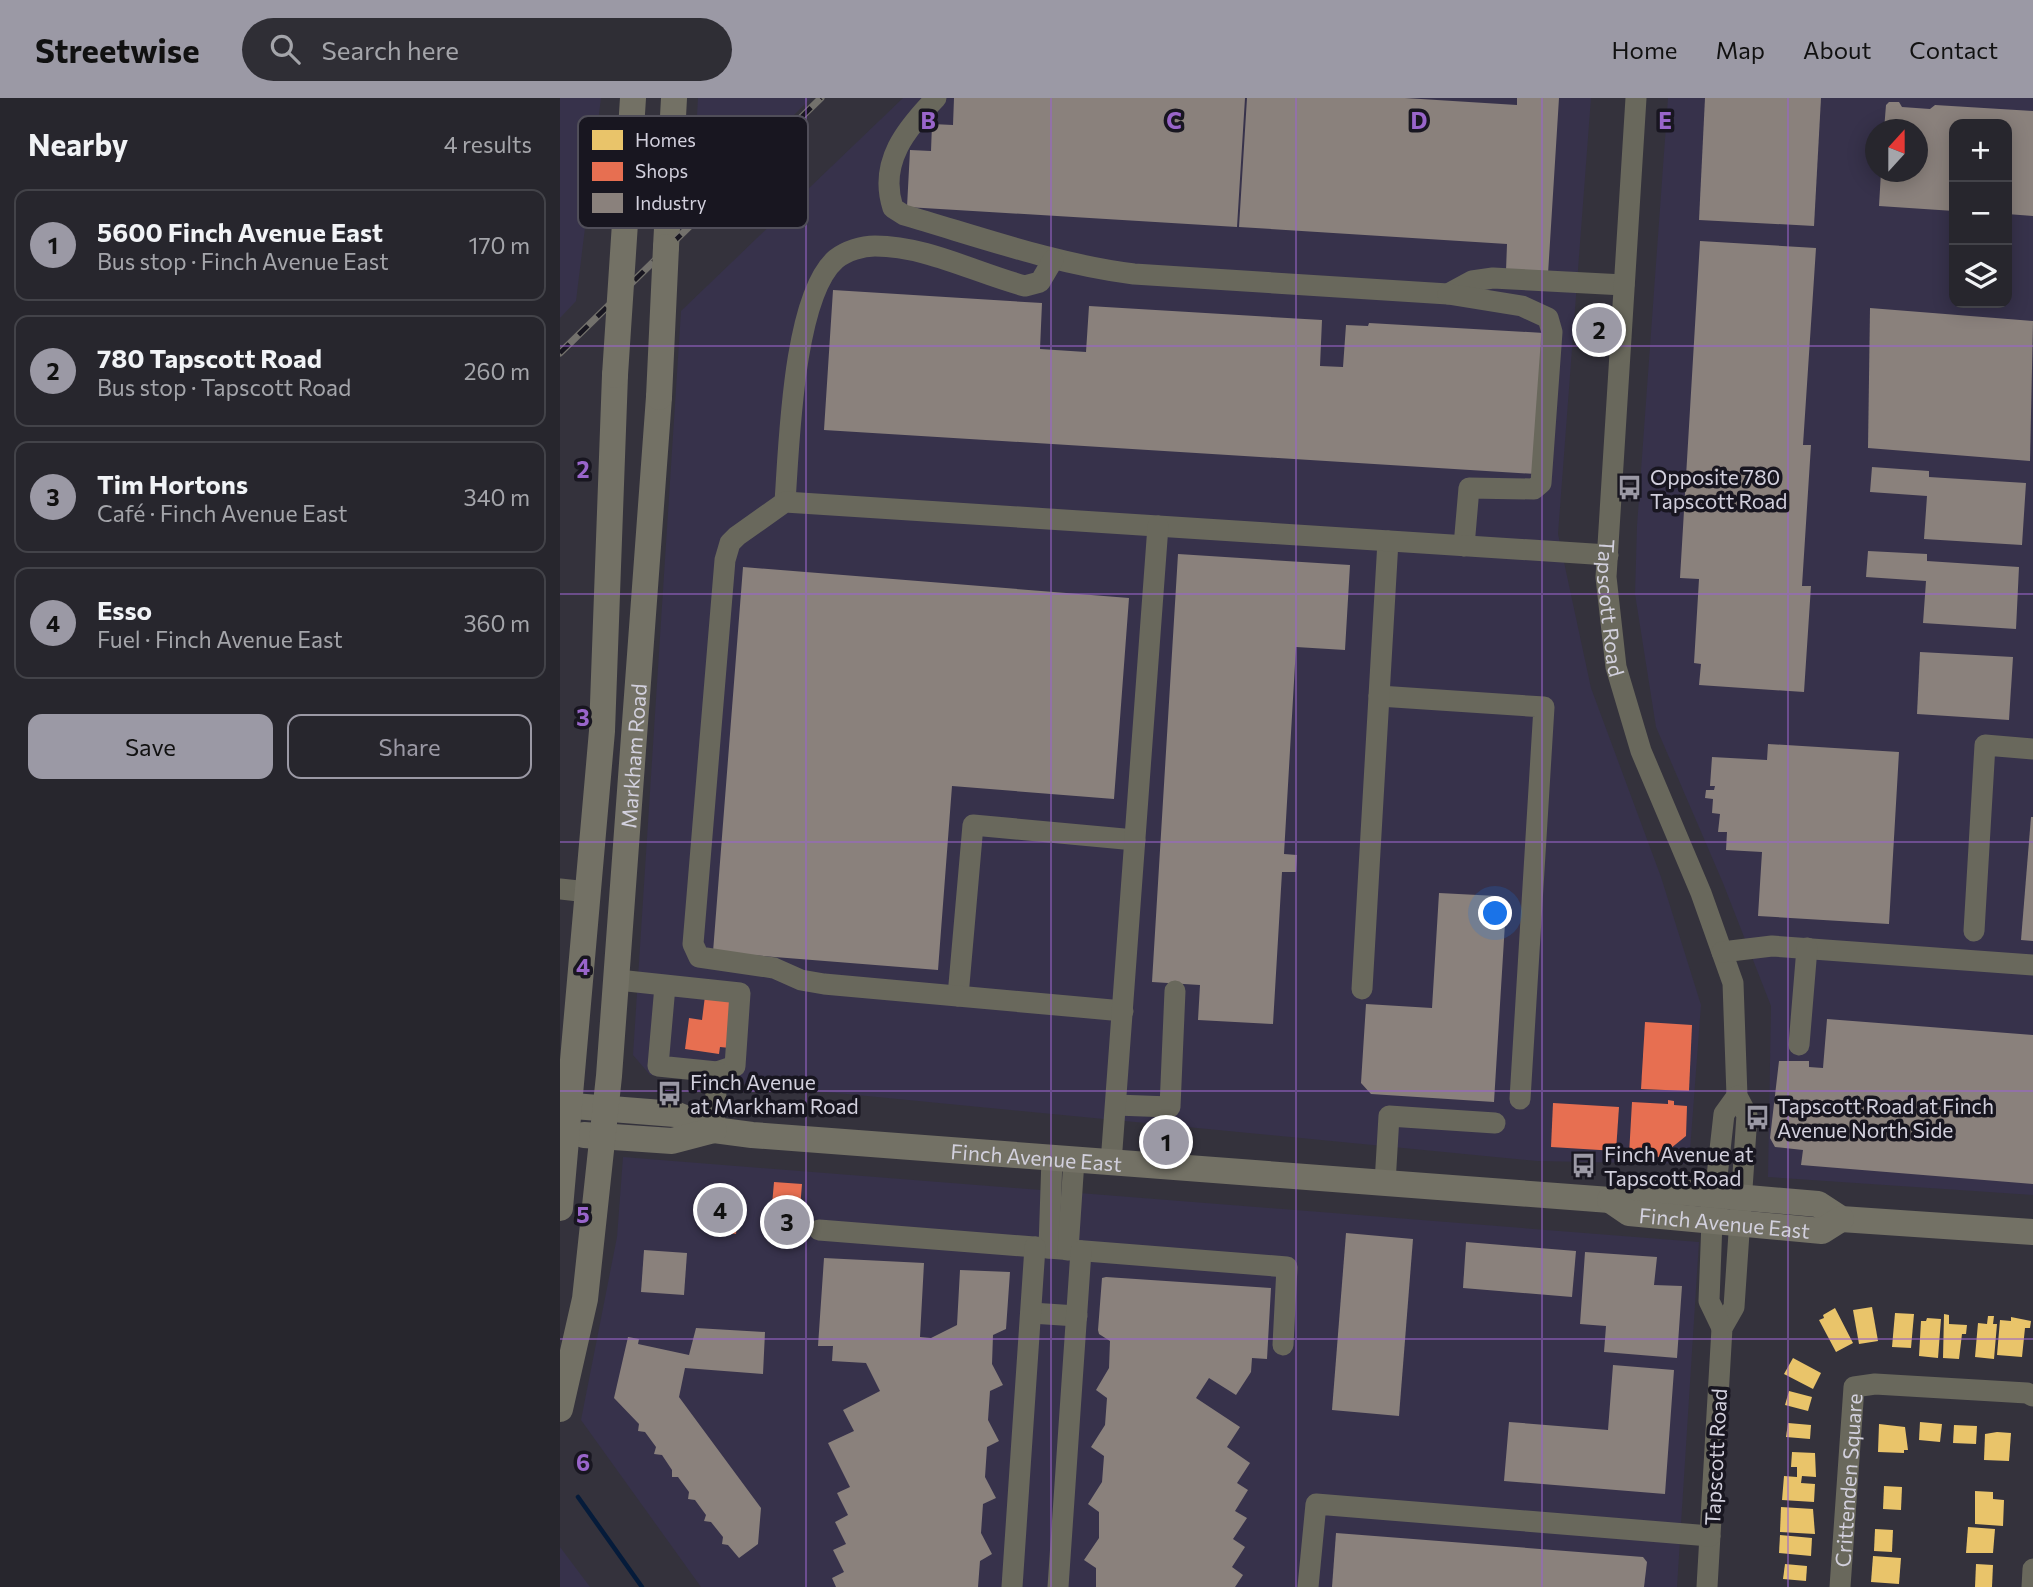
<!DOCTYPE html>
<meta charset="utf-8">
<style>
:root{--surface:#27262d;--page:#2f2e35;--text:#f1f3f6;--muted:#a4a5aa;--line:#434349;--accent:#9b99a5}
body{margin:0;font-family:Commissioner,sans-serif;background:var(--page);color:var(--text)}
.controls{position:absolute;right:21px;top:21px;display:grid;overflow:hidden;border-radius:14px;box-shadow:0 4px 18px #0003}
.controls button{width:63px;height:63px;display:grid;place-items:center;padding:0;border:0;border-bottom:2px solid var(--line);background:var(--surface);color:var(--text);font:35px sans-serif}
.compass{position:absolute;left:1305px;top:21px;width:63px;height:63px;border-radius:50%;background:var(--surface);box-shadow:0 4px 18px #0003;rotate:21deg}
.you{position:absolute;left:936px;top:816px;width:24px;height:24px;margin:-18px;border:5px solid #fff;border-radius:50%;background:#1a73e8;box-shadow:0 0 0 10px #1a73e833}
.badge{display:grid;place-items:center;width:46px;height:46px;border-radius:50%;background:var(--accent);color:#111;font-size:23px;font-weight:700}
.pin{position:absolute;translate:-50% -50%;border:4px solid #fff;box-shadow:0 2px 7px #0006}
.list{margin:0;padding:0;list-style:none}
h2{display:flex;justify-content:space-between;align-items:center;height:91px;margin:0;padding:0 28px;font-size:30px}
h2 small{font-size:23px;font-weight:400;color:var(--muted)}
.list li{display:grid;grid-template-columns:46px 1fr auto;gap:21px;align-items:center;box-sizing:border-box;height:112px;margin:0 14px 14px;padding:0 14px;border:2px solid var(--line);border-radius:14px}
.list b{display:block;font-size:26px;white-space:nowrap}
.list p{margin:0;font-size:23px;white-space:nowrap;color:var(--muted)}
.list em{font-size:23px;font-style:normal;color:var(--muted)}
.actions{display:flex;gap:14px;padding:21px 28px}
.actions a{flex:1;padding:16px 0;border:2px solid var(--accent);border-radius:14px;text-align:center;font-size:24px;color:var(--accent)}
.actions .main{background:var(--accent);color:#111}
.icon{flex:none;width:38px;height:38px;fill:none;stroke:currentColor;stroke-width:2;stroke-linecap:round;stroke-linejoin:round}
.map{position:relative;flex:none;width:1473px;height:1489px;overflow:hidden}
header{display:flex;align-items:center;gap:42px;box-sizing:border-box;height:98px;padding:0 35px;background:var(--accent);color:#111}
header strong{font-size:33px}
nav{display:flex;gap:38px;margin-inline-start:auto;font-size:24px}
.search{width:490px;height:63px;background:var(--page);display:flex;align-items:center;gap:18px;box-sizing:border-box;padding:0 24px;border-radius:38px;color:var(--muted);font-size:26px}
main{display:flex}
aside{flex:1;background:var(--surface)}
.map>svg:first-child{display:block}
.built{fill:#37324b;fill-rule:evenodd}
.homes{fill:#e9c46a}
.shops{fill:#e76f51}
.industry{fill:#8a817c}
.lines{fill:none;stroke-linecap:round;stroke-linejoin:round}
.stream{stroke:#051b3a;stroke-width:4.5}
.minor{stroke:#69685c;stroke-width:21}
.major{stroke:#737165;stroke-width:26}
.rail-casing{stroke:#73716c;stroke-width:7}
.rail{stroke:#181620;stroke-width:4.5;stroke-dasharray:13;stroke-linecap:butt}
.major-bridge{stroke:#737165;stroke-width:26}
.grid{fill:none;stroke:#9965ca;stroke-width:2;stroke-opacity:0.55}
.labels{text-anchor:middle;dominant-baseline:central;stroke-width:7;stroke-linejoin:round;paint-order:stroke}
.poi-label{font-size:21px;fill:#d2d0dd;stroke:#181620;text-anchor:start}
.street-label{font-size:21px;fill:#d2d0dd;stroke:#181620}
.key{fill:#181620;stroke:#504e59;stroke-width:2}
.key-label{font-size:19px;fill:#d2d0dd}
.grid-label{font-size:23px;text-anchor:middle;font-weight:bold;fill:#9965ca;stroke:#181620;stroke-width:7;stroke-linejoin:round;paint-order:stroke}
</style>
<header>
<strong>Streetwise</strong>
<div class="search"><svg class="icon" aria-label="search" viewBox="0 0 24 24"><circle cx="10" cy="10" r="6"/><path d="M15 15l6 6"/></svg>Search here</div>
<nav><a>Home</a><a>Map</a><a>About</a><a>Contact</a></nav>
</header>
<main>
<aside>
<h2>Nearby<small>4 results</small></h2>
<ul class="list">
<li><span class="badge">1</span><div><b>5600 Finch Avenue East</b><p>Bus stop · Finch Avenue East</p></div><em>170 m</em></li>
<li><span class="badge">2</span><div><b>780 Tapscott Road</b><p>Bus stop · Tapscott Road</p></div><em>260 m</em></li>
<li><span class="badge">3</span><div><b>Tim Hortons</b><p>Café · Finch Avenue East</p></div><em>340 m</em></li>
<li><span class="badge">4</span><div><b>Esso</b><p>Fuel · Finch Avenue East</p></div><em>360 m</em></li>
</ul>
<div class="actions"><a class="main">Save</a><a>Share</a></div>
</aside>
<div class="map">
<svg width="1473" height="1489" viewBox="0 0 1473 1489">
<rect width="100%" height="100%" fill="#34323c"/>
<!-- built -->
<g class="built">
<polygon points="0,0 41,0 16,203 0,220"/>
<polygon points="138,0 251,0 131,120"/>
<polygon points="343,0 1031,0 998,436 1031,590 1101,779 1141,907 1129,1066 977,1063 90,977 73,957 121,213"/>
<path d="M1108,0h365v1097l-265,-18 3,-171 -48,-123 -67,-156 -21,-133 2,-68zM1394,26h53v179h-53zM1316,32h42v42h-42z"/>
<polygon points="63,1059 1139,1144 1117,1489 141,1489 21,1322 57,1139"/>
<polygon points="0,1449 30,1489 0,1489"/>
</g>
<!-- homes -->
<g class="homes">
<polygon points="1312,1209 1318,1243 1299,1246 1293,1212"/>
<polygon points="1275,1210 1293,1245 1276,1254 1259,1222 1264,1220 1263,1217"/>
<polygon points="1335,1215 1354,1216 1351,1250 1332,1249"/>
<polygon points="1384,1216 1389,1217 1389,1226 1407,1227 1406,1236 1402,1236 1399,1261 1383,1260"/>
<polygon points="1428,1218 1434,1218 1433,1226 1437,1226 1434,1261 1415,1259 1418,1225 1427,1226"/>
<polygon points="1451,1219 1471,1223 1470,1230 1465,1230 1462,1259 1437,1257 1440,1222 1451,1223"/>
<polygon points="1367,1220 1381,1221 1378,1260 1359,1258 1361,1223 1366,1223"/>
<polygon points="1233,1260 1261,1275 1253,1291 1224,1276"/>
<polygon points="1229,1293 1252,1299 1248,1313 1225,1307"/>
<polygon points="1360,1324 1382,1326 1380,1344 1359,1342"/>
<polygon points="1228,1325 1251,1327 1250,1341 1226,1339"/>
<polygon points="1319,1326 1345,1329 1348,1352 1344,1352 1344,1355 1318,1354"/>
<polygon points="1394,1327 1417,1328 1416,1346 1393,1345"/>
<polygon points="1437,1334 1451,1335 1449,1363 1424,1362 1425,1336"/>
<polygon points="1232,1354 1255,1355 1256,1379 1242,1378 1241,1385 1255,1386 1254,1404 1222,1402 1224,1378 1237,1379 1237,1369 1231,1369"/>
<polygon points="1324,1388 1342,1389 1341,1412 1323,1411"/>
<polygon points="1415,1393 1433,1394 1433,1401 1444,1402 1443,1428 1415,1426"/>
<polygon points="1221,1409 1253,1411 1255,1436 1220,1434"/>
<polygon points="1408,1429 1435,1431 1433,1455 1406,1455"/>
<polygon points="1315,1431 1333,1432 1332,1454 1314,1453"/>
<polygon points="1220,1437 1252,1440 1251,1458 1219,1455"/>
<polygon points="1313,1458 1341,1460 1339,1486 1311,1484"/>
<polygon points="1225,1466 1247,1468 1246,1483 1223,1481"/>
<polygon points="1416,1466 1433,1467 1432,1489 1415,1489"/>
</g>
<!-- shops -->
<g class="shops">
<polygon points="145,898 176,902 170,950 160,949 159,956 125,951 129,920 142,922"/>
<polygon points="1085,924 1132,927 1129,993 1081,991"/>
<polygon points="1108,1002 1114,1003 1114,1007 1127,1008 1126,1038 1100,1059 1069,1057 1072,1004 1108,1006"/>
<polygon points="993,1005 1059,1009 1056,1053 991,1049"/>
<polygon points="214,1084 242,1086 237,1147 231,1146 232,1132 210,1130"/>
<polygon points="148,1090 180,1094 176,1136 145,1133"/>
</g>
<!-- industry -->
<g class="industry">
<polygon points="394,0 685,0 677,129 347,109 350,52 371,53 372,26 393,27"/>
<polygon points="687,0 845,0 957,7 957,0 999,0 988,176 946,173 947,146 679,129"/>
<polygon points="1145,0 1261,0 1254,128 1139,122"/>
<polygon points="1329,4 1339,4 1342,9 1370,11 1375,7 1473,13 1473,118 1447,116 1447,26 1394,26 1394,113 1319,108 1321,74 1358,74 1358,32 1324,32 1326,7"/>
<polygon points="1140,143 1256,150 1243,347 1251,347 1242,488 1251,488 1244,594 1139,587 1141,566 1134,565 1139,481 1120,480"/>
<polygon points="273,192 482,205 480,251 526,254 529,208 762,222 760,268 783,269 786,227 808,228 809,225 984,235 976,376 264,332"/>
<polygon points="1310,210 1473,223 1470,363 1308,350"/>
<polygon points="1312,369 1369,373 1369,379 1466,385 1462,447 1364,441 1367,398 1310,394"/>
<polygon points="1308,453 1367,456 1367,463 1459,469 1456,531 1363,525 1366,483 1306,479"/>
<polygon points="618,456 790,467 785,552 736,549 724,756 737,757 736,774 722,774 713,926 638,922 640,887 592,884"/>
<polygon points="183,469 569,500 554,701 392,688 378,872 153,854"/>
<polygon points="1360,554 1453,559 1449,622 1357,616"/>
<polygon points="1208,646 1339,654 1329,826 1198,818 1202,754 1166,752 1167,734 1158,734 1160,716 1152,715 1153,701 1145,700 1146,692 1154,692 1155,688 1150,688 1152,659 1207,662"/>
<polygon points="1471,719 1473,719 1473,843 1461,842"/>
<polygon points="879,795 937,798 946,809 934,1004 811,996 801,985 806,906 872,910"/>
<polygon points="1267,921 1473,937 1473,1086 1241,1067 1243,1052 1215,1049 1210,1040 1219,963 1249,963 1249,969 1263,970"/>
<polygon points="786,1135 853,1141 839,1318 772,1312"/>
<polygon points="906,1144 1016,1153 1012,1199 903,1190"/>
<polygon points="84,1152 127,1155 124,1197 81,1194"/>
<polygon points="1025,1154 1097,1159 1094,1187 1122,1188 1117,1260 1044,1254 1046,1228 1020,1226"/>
<polygon points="264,1160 364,1165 360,1239 371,1240 397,1227 400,1172 450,1174 446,1231 433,1237 432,1266 443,1287 430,1293 428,1322 439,1343 427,1349 425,1379 436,1400 423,1406 421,1435 432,1456 420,1463 418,1489 276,1489 272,1480 284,1474 273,1452 286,1446 275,1424 288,1417 277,1395 290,1389 268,1345 294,1333 283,1312 320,1293 306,1265 272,1263 273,1248 258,1248"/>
<polygon points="546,1179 711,1190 707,1261 692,1260 691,1274 676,1297 649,1280 636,1300 680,1329 667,1349 690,1365 677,1385 688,1392 675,1413 687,1420 673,1441 685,1449 672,1469 683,1477 675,1489 536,1489 536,1470 524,1462 539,1440 539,1414 528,1406 542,1384 544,1358 531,1349 545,1327 547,1300 536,1292 549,1270 550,1243 539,1236 538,1232 542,1180"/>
<polygon points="136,1230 205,1234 203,1276 125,1270 119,1299 201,1410 198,1446 179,1460 168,1447 162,1446 163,1439 151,1424 144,1423 146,1417 135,1402 128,1401 129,1394 118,1379 112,1379 112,1372 102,1357 94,1356 96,1349 85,1334 78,1333 79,1326 54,1300 68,1239 79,1241 78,1246 129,1257"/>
<polygon points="1053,1267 1114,1272 1105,1396 944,1383 949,1324 1048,1332"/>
<polygon points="776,1435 1083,1459 1087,1464 1084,1489 772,1489"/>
</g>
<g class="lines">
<!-- stream -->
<polyline class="stream" points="18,1399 82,1489"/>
<!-- minor -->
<g class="minor">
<path d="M376,0c-29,30 -58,64 -43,110l11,7c76,22 151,49 230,59l314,20 24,-13 21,-3 131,7"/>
<path id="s1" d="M1076,0l-30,479 10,90 25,84 60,142 32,90 4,113 10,19 -13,192 -12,21 -15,259"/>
<polyline points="888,196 962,208 988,220 992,234 981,385 974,391 909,390 904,448"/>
<path d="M225,404c4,-56 8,-206 51,-243 10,-8 26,-13 39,-13 51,0 101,27 150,40l15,-4 13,-22"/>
<polyline points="819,598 984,609 960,1001"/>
<polyline points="0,791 28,794"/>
<polyline points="1414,833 1425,647 1473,651"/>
<polyline points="1162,854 1212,848 1473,867"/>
<polyline points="58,882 180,895 175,968 157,974 98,968 105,888"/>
<polyline points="802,891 828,443"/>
<polyline points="398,898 413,727 575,742"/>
<polyline points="563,913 264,886 241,882 214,870 139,859 133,846 165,462 170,445 177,438 225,404 1048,457"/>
<polyline points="1239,947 1247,850"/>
<polyline points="556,1007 610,1009 615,893"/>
<polyline points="154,1032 157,974"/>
<polyline points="551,1065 598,428"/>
<polyline points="825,1085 829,1018 935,1025"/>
<polyline points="259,1132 727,1169 723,1247"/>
<polyline points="489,1150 492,1060"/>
<polyline points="508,1152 514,1062"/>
<polyline points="471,1215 517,1218"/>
<polyline points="1162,1230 1149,1203 1152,1123 1164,1016 1177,998"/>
<polyline points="452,1489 475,1149"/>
<polyline points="498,1489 521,1153"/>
<polyline points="748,1489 756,1406 1150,1438"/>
<path id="s2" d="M1280,1489l14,-200 21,-3 152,9 6,3"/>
<polyline points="1472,1489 1473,1471"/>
</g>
<!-- major -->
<g class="major">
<polyline points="65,125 73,0"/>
<polyline points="106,149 114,0"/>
<path id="s3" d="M0,1007l115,9 39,16 38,5 858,65 23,-11 58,4 127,11 23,15 192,13"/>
<polyline points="24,1037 112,1043 154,1032"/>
<path id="s4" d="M1050,1102l19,13 193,18 19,-12"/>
<polyline points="0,1110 42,633 55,277"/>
<path id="s5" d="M0,1311l25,-110 24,-223 50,-679"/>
</g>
<defs>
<polyline id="rail" points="0,255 261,0"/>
</defs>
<!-- rail casing -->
<use href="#rail" class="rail-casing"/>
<!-- rail -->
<use href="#rail" class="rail"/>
<!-- major-bridge -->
<g class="major-bridge">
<polyline points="55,277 65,125"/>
<polyline points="99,299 106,149"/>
</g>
</g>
<!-- grid -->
<path class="grid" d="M246,0v1489M491,0v1489M736,0v1489M982,0v1489M1228,0v1489M0,248h1473M0,496h1473M0,744h1473M0,993h1473M0,1241h1473"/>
<!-- icons -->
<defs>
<symbol id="bus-bare" viewBox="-9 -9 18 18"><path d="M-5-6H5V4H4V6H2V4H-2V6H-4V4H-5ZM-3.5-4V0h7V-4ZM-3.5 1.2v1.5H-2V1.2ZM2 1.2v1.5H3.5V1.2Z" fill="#9b99a5" stroke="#181620" stroke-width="2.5" paint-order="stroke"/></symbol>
</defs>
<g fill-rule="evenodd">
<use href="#bus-bare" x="1052" y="372" width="35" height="35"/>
<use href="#bus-bare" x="92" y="978" width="35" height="35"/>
<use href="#bus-bare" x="1180" y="1002" width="35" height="35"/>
<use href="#bus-bare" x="1006" y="1050" width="35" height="35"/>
</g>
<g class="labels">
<!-- poi labels -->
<g class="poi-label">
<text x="1090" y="378">Opposite 780<tspan x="1090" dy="24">Tapscott Road</tspan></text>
<text x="130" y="983">Finch Avenue<tspan x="130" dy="24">at Markham Road</tspan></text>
<text x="1217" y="1007">Tapscott Road at Finch<tspan x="1217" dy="24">Avenue North Side</tspan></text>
<text x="1044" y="1055">Finch Avenue at<tspan x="1044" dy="24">Tapscott Road</tspan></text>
</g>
<!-- street labels -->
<g class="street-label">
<text stroke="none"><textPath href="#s1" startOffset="511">Tapscott Road</textPath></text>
<text stroke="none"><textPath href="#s5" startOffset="658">Markham Road</textPath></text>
<text stroke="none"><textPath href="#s3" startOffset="481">Finch Avenue East</textPath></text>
<text stroke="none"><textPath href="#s4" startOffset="119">Finch Avenue East</textPath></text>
<text transform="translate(1155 1359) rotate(-87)">Tapscott Road</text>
<text stroke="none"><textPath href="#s2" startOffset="107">Crittenden Square</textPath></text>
</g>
</g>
<!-- legend -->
<rect x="18" y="18" width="230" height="112" rx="10" class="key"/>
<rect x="32" y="32" width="31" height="20" fill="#e9c46a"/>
<rect x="32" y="64" width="31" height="19" fill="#e76f51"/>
<rect x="32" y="95" width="31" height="20" fill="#8a817c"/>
<g class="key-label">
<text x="75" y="49">Homes</text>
<text x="75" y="80">Shops</text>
<text x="75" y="112">Industry</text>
</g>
<g class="grid-label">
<text x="368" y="31">B</text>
<text x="614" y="31">C</text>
<text x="859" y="31">D</text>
<text x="1105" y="31">E</text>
<text x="23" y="380">2</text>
<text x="23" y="628">3</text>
<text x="23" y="877">4</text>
<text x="23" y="1125">5</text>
<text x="23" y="1373">6</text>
</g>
</svg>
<div class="controls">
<button>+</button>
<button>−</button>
<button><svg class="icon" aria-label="layers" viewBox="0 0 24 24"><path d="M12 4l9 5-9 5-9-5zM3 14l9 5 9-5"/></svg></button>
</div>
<svg class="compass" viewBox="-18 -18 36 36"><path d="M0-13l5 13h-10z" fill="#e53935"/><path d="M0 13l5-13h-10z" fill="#a4a5aa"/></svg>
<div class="you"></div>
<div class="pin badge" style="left:606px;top:1044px">1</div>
<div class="pin badge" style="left:1039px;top:232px">2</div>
<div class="pin badge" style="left:227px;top:1124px">3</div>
<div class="pin badge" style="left:160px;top:1112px">4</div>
</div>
</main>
